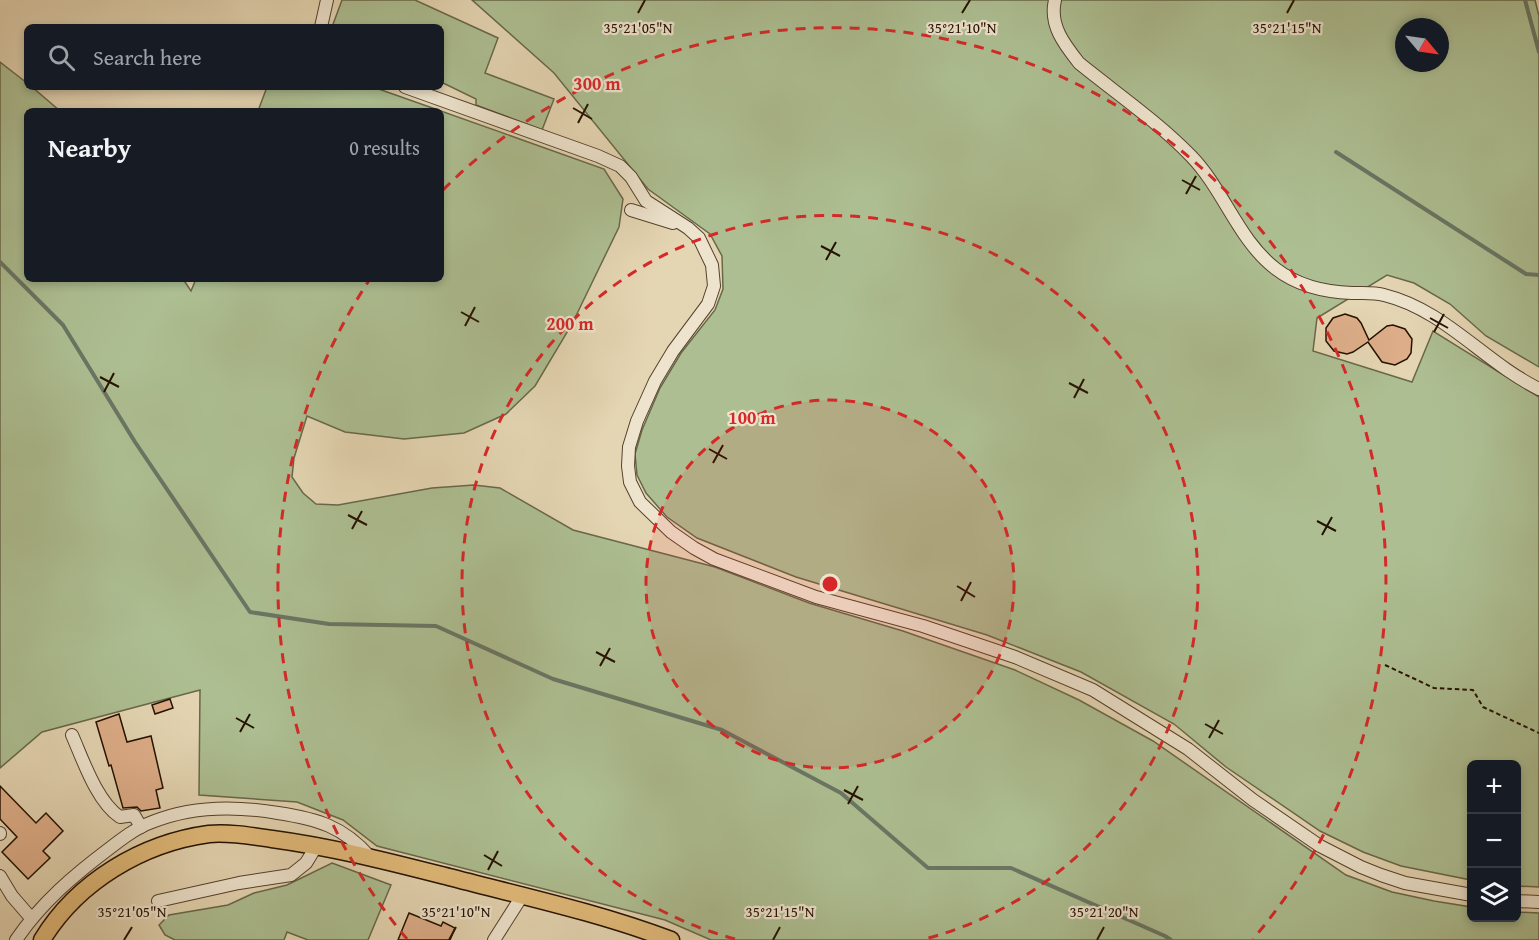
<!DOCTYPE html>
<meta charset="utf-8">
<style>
:root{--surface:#171b24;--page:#20242c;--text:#f1f3f6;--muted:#9ea1a6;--line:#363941}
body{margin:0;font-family:"Gentium Book Plus",serif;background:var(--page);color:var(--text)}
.controls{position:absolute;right:18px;bottom:18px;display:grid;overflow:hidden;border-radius:9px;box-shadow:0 3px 9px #0003}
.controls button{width:54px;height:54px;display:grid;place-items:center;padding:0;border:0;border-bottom:2px solid var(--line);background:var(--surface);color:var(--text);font:30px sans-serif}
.compass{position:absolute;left:1395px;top:18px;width:54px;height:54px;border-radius:50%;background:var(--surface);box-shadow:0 3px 9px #0003;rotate:119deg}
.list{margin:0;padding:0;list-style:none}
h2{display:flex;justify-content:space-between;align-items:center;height:78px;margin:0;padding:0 24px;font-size:26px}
h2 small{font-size:20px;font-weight:400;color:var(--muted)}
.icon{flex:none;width:33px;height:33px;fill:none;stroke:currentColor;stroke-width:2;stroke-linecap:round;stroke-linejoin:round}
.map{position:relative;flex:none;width:1539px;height:940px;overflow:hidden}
.search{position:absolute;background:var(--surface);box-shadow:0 3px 9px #0003;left:24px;top:24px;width:420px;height:66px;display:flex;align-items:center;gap:15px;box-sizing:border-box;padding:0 21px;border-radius:9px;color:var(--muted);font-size:22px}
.panel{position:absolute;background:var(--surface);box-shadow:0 3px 9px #0003;left:24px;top:108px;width:420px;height:174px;border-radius:9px}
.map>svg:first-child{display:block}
.green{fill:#adbf92;stroke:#68684a;stroke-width:1.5;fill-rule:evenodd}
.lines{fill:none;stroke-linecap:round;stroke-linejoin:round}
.stream{stroke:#697664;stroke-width:4}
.building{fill:#deaf8a;stroke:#241101;stroke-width:1.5}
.minor-casing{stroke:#54422e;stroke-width:14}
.major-casing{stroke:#241101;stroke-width:19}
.path{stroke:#241101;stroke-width:2;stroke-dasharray:4.5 3;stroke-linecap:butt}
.minor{stroke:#eee4ce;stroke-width:12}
.major{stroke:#e2bb7a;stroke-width:16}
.ticks{fill:none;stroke:#241101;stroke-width:2}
.ring{fill:none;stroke:#d62828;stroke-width:3;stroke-dasharray:10 8}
.ticks-label{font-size:15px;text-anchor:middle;fill:#241101;stroke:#eee4ce;stroke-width:4.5;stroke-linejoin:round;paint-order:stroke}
.centre{fill:#d62828;stroke:#eee4ce;stroke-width:3}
.ring-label{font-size:18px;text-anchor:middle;font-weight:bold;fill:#d62828;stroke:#eee4ce;stroke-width:4.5;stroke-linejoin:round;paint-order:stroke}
</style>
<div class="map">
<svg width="1539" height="940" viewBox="0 0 1539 940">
<rect width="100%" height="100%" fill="#e5d6b3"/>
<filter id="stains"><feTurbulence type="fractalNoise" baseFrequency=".00333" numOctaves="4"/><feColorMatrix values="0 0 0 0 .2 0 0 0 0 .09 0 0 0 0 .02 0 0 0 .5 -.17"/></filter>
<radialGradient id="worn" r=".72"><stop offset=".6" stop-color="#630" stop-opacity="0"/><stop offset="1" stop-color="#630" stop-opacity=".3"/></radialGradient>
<!-- green -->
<g class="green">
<polygon points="342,0 415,0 498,38 485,73 554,99 542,130 476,105 476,99 441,82 441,27 332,27"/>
<path d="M472,0h1063l4,16v351l-53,-31 -36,-32 -36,-21 -27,-8 -70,43 -4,33 99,31 21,-51 106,66v490l-22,-1 -1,-122h-44l-1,116 -70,-14 -38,-14 -43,-21 -94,-64 -52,-43 -93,-52 -94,-37 -191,-58 -99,-39 -30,-21 -21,-24 -9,-18 -2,-21 7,-24 18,-42 21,-35 34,-43 8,-21 -1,-33 -12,-22 -62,-45 -94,-116zM1404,27h36v36h-36z"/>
<polygon points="0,62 27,83 27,87 32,87 60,111 27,111 27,279 183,279 191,291 196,279 441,279 441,111 604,169 623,199 619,227 572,324 535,386 506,414 464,433 404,439 345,432 307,416 294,458 292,477 303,493 316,504 338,505 432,488 474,485 500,488 573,530 715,567 809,603 903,631 1015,670 1079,700 1153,741 1346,875 1392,892 1434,901 1471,907 1472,918 1516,918 1517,912 1539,913 1539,940 711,940 665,920 377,846 343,820 297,802 199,795 200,690 42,732 0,768"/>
<polygon points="267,87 373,87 441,111 258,111"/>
<polygon points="332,863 391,885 368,940 308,940 287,932 284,940 175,940 165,935 159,925 169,915 228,905 254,893 287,885"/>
</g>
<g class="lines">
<!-- stream -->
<g class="stream">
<polyline points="1525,0 1539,52"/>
<polyline points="1336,152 1526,274 1539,275"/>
<polyline points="0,262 63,325 135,442 250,612 329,624 436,626 553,679 722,730 841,793 928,868 1011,868 1165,936 1171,940"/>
</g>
</g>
<!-- building -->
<g class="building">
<polygon points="1345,314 1357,318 1361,323 1369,340 1387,326 1393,325 1405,329 1412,339 1411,353 1407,359 1395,365 1382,362 1368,342 1353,352 1347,354 1334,351 1326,341 1326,328 1333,318"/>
<polygon points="170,699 173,708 155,714 152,705"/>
<polygon points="119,714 127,742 151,736 163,788 156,790 160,808 141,811 137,807 123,808 111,765 109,766 96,722"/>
<polygon points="0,786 36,823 46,813 63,831 43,851 50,858 28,879 2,852 17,837 0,819"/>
<polygon points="409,913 441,926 443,922 455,928 450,940 398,940"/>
</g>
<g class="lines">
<defs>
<g id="minor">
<path d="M1055,0c-6,25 9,44 24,63 37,30 79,59 112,93 33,34 47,84 85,113 22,17 48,23 76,24 11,0 22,-1 32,2 61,15 100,67 155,94"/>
<polyline points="321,27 327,0"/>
<polyline points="405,87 598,156 620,166 631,177 646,201 688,228 699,238 712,265 714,286 708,304 673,351 655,381 637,421 629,447 628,466 630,482 640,502 671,532 694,548 714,559 816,597 923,626 1015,657 1093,690 1188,749 1253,800 1320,846 1361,867 1381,875 1405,883 1472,895"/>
<polyline points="631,210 673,223"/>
<path d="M72,735c11,25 25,67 48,82l14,-2 7,12"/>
<polyline points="0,834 0,833"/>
<polyline points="0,876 12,896 31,918"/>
<polyline points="158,901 239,883 291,875 306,863 317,845"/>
<polyline points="1516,901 1539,902"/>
<path d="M16,940c25,-37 58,-65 94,-92 13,-10 26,-20 42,-26 39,-16 85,-16 126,-9 39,6 65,13 92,44"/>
<polyline points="494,940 522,896"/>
</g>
<path id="major" d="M42,940c35,-58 100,-97 167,-106 20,-2 43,2 63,5 60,8 118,23 177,38 73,19 151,36 222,63"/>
</defs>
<!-- minor casing -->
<use href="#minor" class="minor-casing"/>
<!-- major casing -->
<use href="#major" class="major-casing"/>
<!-- path -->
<polyline class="path" points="1385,665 1434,688 1473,690 1483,707 1539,733"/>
<!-- minor -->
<use href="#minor" class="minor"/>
<!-- major -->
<use href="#major" class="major"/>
</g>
<!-- ticks -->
<path class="ticks" d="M638,13l7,-13M962,13l8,-13M1287,13l7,-13M573,108l19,11M578,123l10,-19M1182,180l18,10M1186,194l10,-18M821,246l19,10M826,260l10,-18M461,312l18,10M1430,318l18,10M465,326l10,-19M1434,332l10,-18M100,377l19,10M1069,383l19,10M104,392l10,-19M1074,398l10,-19M709,449l18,10M713,463l10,-18M348,515l19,10M1317,521l19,10M352,529l10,-18M1322,535l10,-18M957,586l18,11M961,601l10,-19M596,652l19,10M600,666l10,-18M236,718l18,10M1205,724l18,10M240,732l10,-18M1209,738l10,-18M844,790l19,10M848,804l10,-18M484,855l18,11M488,870l10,-19M124,940l8,-13M449,940l7,-13M773,940l7,-13M1097,940l7,-13"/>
<!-- distance rings -->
<circle cx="830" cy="584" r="184" fill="#d62828" fill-opacity=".12"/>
<g class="ring">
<circle cx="830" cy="584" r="184"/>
<path d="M735 939A368 368 0 1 1 925 939"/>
<path d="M407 939A552 552 0 0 1 370 279M443 190A552 552 0 0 1 1253 939"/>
</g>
<g class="ticks-label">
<text x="638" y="33">35°21'05"N</text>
<text x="962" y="33">35°21'10"N</text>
<text x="1287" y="33">35°21'15"N</text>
<text x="132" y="917">35°21'05"N</text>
<text x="456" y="917">35°21'10"N</text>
<text x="780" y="917">35°21'15"N</text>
<text x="1104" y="917">35°21'20"N</text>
</g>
<circle cx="830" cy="584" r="9" class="centre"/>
<g class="ring-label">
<text x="597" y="90">300 m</text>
<text x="570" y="330">200 m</text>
<text x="752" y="424">100 m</text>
</g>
<rect width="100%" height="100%" filter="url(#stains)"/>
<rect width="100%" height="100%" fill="url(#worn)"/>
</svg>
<div class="controls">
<button>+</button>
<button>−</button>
<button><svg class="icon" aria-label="layers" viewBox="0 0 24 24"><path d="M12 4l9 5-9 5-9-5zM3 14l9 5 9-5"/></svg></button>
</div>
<svg class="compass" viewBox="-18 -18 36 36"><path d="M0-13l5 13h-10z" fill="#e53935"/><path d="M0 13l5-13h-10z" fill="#9ea1a6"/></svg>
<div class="search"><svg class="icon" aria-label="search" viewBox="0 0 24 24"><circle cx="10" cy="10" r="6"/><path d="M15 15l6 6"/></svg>Search here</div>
<section class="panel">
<h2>Nearby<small>0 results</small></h2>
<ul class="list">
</ul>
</section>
</div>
